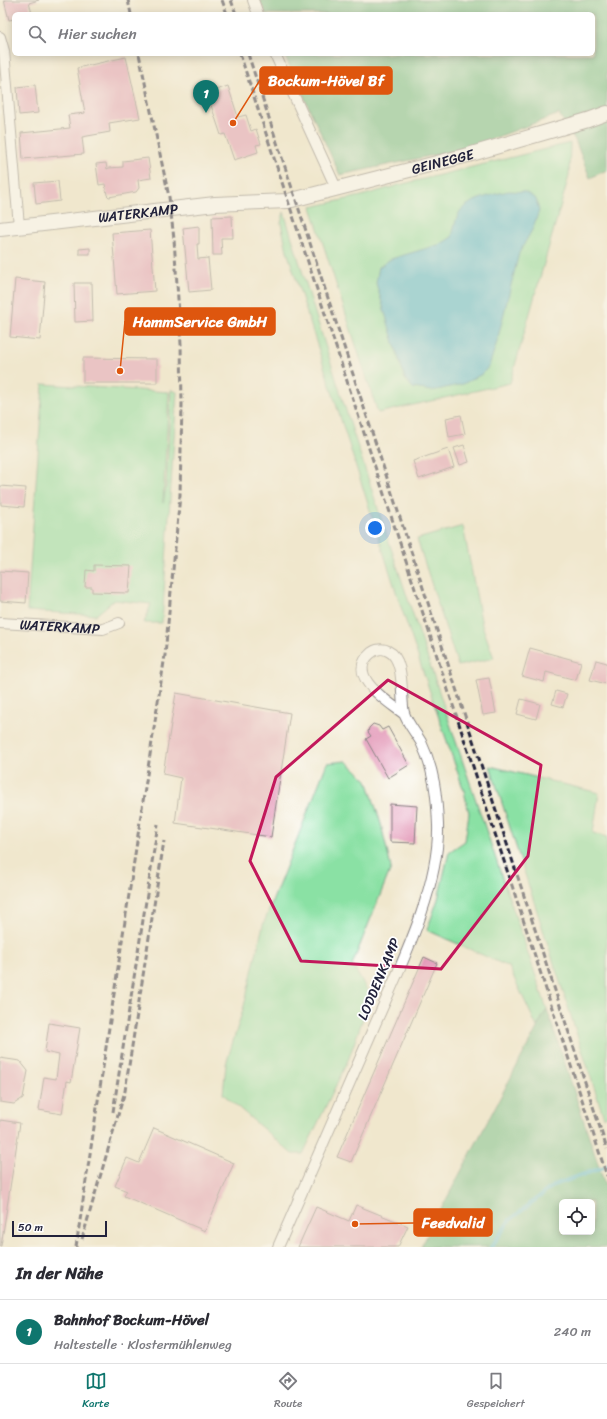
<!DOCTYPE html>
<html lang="de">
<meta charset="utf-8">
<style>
:root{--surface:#fff;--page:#f2f2f3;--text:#2b2b33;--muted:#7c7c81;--line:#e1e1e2;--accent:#0f766e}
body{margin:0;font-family:Sriracha,sans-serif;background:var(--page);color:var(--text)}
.controls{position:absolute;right:12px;bottom:12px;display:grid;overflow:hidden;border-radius:6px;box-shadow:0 2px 10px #0003}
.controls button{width:36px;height:36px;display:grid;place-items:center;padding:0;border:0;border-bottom:1px solid var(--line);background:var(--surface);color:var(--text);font:20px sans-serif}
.scale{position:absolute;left:12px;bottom:10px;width:95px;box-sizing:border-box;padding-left:4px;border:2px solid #22223b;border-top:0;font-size:11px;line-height:14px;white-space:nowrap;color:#22223b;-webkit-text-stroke:3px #fff;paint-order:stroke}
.you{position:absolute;left:375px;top:528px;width:14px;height:14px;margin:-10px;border:3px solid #fff;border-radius:50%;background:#1a73e8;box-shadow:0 0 0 6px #1a73e833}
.badge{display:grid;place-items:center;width:26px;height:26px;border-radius:50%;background:var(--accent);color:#fff;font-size:13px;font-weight:700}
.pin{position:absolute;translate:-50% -33px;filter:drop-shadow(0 1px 2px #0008)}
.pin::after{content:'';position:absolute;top:21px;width:14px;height:12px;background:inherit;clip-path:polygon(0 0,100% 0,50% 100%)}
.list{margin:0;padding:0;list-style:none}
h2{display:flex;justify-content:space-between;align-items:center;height:52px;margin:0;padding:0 16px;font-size:17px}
h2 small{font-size:13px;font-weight:400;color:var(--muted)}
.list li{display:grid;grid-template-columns:26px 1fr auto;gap:12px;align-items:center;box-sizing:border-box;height:64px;padding:0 16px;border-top:1px solid var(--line)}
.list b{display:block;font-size:15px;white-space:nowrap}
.list p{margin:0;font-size:13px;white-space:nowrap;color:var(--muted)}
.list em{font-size:13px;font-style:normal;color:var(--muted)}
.icon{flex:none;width:22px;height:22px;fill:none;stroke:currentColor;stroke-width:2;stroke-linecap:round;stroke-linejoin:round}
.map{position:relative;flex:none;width:607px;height:1247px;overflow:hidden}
.search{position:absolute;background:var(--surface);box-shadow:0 2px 10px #0003;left:12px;right:12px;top:12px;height:44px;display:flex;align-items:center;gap:10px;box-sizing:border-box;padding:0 14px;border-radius:6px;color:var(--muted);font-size:15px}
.sheet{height:116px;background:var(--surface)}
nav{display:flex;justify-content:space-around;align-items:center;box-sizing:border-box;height:56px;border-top:1px solid var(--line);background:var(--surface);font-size:11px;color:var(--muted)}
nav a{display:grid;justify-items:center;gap:2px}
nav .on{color:var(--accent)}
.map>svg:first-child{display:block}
.green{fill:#8ae1a4;stroke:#568270}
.forest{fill:#6fbf8a;stroke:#487062;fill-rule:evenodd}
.water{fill:#57bcd5;stroke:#3c6f88}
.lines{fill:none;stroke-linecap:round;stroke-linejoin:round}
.stream{stroke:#57bcd5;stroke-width:4}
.building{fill:#e399b8}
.street-casing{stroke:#898484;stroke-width:12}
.secondary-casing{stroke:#898484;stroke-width:16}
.street{stroke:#fff;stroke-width:10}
.secondary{stroke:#fff;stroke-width:14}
.rail{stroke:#22223b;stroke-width:3;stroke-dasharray:6 3;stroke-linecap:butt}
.marked{fill:none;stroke:#c2185b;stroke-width:3;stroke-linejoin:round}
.labels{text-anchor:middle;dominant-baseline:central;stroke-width:3.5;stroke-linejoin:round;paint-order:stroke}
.street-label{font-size:14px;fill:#22223b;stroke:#fff}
.leader{fill:none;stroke:#de560e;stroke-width:1.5}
.callout-dot{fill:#de560e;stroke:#fff;stroke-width:1.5}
.callout{fill:#de560e;stroke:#de560e;stroke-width:1.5}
.callout-label{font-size:15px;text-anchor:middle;font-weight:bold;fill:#fff}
</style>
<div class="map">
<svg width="607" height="1247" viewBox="0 0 607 1247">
<rect width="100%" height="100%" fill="#fff"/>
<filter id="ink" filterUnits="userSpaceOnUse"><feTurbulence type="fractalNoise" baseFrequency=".025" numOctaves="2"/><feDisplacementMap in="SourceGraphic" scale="8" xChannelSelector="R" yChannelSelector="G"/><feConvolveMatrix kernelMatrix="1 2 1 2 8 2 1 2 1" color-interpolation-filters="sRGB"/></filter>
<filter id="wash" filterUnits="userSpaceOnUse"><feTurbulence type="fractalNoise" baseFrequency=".012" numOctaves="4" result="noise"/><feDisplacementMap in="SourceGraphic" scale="16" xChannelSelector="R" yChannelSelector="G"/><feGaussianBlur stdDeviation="0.9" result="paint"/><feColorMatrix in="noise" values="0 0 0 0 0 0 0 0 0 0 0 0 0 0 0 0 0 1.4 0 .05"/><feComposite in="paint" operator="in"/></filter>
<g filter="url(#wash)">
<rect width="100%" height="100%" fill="#f0e7cd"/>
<!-- green -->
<g class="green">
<polygon points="570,143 569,176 510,383 378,413 311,207 361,196 399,185"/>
<path d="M284,212c81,268 173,532 263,797l-10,18 -28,-60 -82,-37 11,-31 11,-47 16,-11 4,-28 -5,-22 -64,-187 -113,-353 -6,-28z"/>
<polygon points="43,384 169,392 163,503 166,486 171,390 177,392 162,623 144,623 151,604 114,600 96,615 27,611"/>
<polygon points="463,526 482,625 494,658 458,666 417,539"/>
<polygon points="346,761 367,780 381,824 391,868 352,965 371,996 349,1058 303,1154 292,1154 223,1094 226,1064 244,1006 263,925 327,763"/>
<polygon points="490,766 599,793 593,833 607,837 607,1116 604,1118"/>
</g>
<!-- forest -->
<g class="forest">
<polygon points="259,0 607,0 607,170 590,178 575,140 559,114 468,148 340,175 284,54 593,54 593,14 266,14"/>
<path d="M547,1009l60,182v56h-186zM562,1202h30v30h-30z"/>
</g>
<!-- water -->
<path class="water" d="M509,191l16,1 11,7 3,12 -7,19 -13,23 -23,92 -7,21 -7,8 -19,10 -31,7 -19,-3 -8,-9 -29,-96 3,-16 12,-8 50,-15 11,-7c2,-8 4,-21 9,-27 10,-11 34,-16 48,-19z"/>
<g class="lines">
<!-- stream -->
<polyline class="stream" points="491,1247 510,1220 554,1185 607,1166"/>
</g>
<g id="blocks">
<!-- building -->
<g class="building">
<polygon points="4,0 39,0 29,3 32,13 14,14 14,19 9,20"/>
<polygon points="126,57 140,118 109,123 110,132 82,137 84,154 23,159 21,133 70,128 68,115 85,113 77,68"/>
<polygon points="35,85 38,113 19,115 17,87"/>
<polygon points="228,86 238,117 246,115 251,131 256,129 261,144 256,145 258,152 234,160 225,134 221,135 207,93"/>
<polygon points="148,158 151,178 138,180 139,188 136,192 109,197 107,195 105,184 99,185 96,164 106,163 107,169 109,168 123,167 123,161"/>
<polygon points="58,181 60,201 36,204 34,183"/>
<polygon points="232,216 233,238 221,238 222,255 213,255 212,217"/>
<polygon points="199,226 199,244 197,244 198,259 208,258 211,290 189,292 183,228"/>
<polygon points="150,230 155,291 117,294 112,233"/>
<polygon points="90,248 90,254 79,254 79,249"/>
<polygon points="15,279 45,282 40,340 10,337"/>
<polygon points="74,283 92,283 93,321 75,322"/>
<polygon points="83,358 157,359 157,383 83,383"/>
<polygon points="461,415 465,434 449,437 446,418"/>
<polygon points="464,445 469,462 460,465 454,448"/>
<polygon points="448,449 454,467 419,479 413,461"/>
<polygon points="0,486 26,488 24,507 1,505"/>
<polygon points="94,565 131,566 129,593 92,592 92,587 85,587 86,570 94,571"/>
<polygon points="0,571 28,573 26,603 0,601"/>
<polygon points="530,648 581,662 576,680 546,672 544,682 522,676"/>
<polygon points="596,660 607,663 607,684 590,680"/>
<polygon points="489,678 496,713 483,715 476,680"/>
<polygon points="556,691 567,694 563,707 552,704"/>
<polygon points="176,693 290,713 271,837 175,823 181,778 163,774"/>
<polygon points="521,699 540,704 536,719 517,714"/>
<polygon points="373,724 379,726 382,730 388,727 409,765 388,778 366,739 371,736 368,732 369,728"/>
<polygon points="390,804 417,806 415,843 390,842"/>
<polygon points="424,957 437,963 351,1162 337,1157"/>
<polygon points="49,1023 80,1028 71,1082 67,1081 62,1114 39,1110 44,1077 56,1079 59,1055 45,1052"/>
<polygon points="0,1058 20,1061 28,1071 23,1098 14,1104 0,1102"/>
<polygon points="0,1120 20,1123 1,1246 0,1246"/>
<polygon points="154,1128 234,1163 205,1231 124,1196 127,1191 115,1186 127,1158 139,1163"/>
<polygon points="356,1205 408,1226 398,1247 298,1247 316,1207 349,1221"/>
</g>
</g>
</g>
<g filter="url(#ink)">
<use href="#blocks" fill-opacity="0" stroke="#898484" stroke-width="1"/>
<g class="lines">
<defs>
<g id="street">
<polyline points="253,0 258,14"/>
<polyline points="0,37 4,51 19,226"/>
<polyline points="275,54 337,190"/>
<path id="s1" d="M0,623l103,6 16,-6"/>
<path d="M278,1247c32,-73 63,-145 95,-218 25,-58 67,-140 65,-204 -1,-29 -4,-56 -17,-83 -5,-9 -14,-19 -17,-29 -4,-15 2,-54 -16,-62 -5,-3 -12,-2 -17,2 -27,23 18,49 33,61"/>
</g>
<g id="secondary">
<path id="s2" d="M0,229l215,-25 73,-3 180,-46 120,-35 19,-7"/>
</g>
</defs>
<!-- street casing -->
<use href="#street" class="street-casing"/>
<!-- secondary casing -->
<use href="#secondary" class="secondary-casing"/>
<!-- street -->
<use href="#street" class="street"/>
<!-- secondary -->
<use href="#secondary" class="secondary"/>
<!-- rail -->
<g class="rail">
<polyline points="128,0 131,14"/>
<polyline points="222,0 227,14"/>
<polyline points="231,0 236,14"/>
<polyline points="240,54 607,1176"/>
<polyline points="248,54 607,1149"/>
<polyline points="113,1112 158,824"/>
<polyline points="82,1239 125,1091 164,841"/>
<polyline points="76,1247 165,655 180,495 182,404 181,344 174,239 169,197 139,54"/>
</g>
</g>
</g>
<!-- marked area -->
<path d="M0 0H607V1247H0ZM388,680l153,85 -13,91 -87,113 -140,-8 -51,-100 26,-84z" fill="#f0e7cd" fill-opacity=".55" fill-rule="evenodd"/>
<path class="marked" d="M388,680l153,85 -13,91 -87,113 -140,-8 -51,-100 26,-84z"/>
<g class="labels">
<!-- street labels -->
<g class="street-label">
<text stroke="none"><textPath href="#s2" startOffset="449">GEINEGGE</textPath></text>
<text stroke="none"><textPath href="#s2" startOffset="139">WATERKAMP</textPath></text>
<text stroke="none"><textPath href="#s1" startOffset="60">WATERKAMP</textPath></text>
<text transform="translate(379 979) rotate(-67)">LODDENKAMP</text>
</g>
</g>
<!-- callouts -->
<path class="leader" d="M233 123L260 80M120 371L125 321M355 1224L414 1223"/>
<g class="callout-dot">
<circle cx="233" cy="123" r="4"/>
<circle cx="120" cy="371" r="4"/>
<circle cx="355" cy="1224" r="4"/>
</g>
<g class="callout">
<rect x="260" y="67" width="132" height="27" rx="4"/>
<rect x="125" y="308" width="150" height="27" rx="4"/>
<rect x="414" y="1209" width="78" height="27" rx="4"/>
</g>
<g class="callout-label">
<text x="326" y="86">Bockum-Hövel Bf</text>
<text x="200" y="327">HammService GmbH</text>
<text x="453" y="1228">Feedvalid</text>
</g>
</svg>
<div class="controls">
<button><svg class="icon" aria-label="locate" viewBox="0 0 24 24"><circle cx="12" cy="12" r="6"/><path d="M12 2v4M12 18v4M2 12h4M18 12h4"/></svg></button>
</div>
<div class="scale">50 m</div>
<div class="you"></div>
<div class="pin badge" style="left:206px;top:113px">1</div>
<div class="search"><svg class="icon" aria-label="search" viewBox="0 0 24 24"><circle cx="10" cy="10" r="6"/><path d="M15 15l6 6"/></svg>Hier suchen</div>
</div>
<section class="sheet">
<h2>In der Nähe<small></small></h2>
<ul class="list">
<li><span class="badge">1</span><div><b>Bahnhof Bockum-Hövel</b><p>Haltestelle · Klostermühlenweg</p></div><em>240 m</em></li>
</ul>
</section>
<nav>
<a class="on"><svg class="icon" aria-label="map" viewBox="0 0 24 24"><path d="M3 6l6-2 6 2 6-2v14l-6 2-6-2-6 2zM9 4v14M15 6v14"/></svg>Karte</a>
<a><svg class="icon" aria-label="directions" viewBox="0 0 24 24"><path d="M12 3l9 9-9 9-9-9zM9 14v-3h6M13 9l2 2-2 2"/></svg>Route</a>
<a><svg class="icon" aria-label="saved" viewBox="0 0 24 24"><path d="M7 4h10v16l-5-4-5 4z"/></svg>Gespeichert</a>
</nav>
